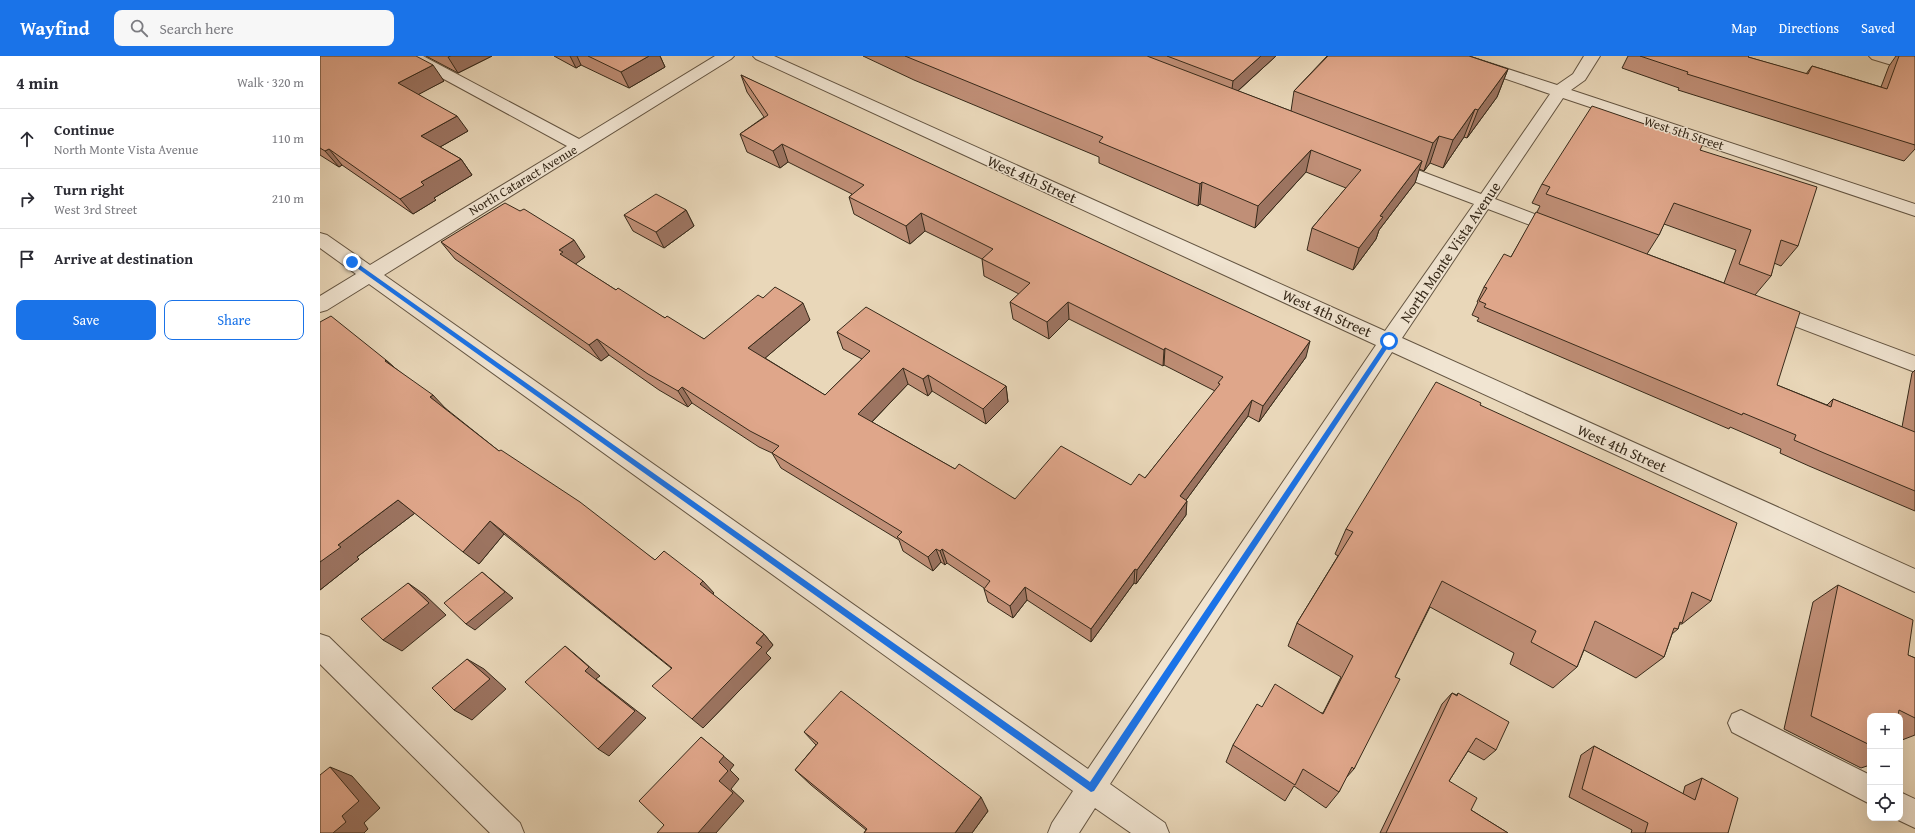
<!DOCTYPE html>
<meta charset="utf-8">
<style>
:root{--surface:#fff;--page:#f7f7f7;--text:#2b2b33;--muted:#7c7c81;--line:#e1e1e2;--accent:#1a73e8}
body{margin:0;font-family:"Gentium Book Plus",serif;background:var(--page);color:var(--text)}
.controls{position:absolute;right:12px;bottom:12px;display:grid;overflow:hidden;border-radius:8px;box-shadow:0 4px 16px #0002}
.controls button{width:36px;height:36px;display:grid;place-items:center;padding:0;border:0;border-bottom:1px solid var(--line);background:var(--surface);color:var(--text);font:20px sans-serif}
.stop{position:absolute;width:12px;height:12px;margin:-9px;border:3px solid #1a73e8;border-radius:50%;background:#fff}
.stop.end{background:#1a73e8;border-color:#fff;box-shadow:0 1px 4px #0008}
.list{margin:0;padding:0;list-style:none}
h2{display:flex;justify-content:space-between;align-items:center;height:52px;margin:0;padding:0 16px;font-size:17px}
h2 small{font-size:13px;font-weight:400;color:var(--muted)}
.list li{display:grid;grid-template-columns:26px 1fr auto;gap:12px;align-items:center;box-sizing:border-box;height:60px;padding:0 16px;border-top:1px solid var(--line)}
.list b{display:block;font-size:15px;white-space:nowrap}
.list p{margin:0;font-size:13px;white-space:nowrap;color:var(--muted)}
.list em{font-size:13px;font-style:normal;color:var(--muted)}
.actions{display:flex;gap:8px;padding:12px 16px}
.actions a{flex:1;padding:9px 0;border:1px solid var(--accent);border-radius:8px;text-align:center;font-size:14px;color:var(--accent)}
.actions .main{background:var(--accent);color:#fff}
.icon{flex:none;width:22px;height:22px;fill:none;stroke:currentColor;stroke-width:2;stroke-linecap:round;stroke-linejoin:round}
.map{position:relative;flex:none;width:1595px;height:777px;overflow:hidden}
header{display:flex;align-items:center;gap:24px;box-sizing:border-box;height:56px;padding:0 20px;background:var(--accent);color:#fff}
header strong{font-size:19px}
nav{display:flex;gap:22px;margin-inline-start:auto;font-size:14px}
.search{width:280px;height:36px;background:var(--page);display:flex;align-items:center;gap:10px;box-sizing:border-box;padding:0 14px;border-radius:8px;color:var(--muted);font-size:15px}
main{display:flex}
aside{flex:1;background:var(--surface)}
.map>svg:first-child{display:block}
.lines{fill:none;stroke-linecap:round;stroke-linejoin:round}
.minor-casing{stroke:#645542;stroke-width:2}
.minor{fill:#f1e5d2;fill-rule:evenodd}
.wall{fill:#c08f77;stroke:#372a1a;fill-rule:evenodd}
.shaded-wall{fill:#9c7461;stroke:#372a1a}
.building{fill:#dfa68a;stroke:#372a1a}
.route{fill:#1a73e8}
.labels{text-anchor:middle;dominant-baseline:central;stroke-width:3;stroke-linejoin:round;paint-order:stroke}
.far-street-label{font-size:13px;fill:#372a1a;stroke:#f1e5d2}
.street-label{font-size:15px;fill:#372a1a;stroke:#f1e5d2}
</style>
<header>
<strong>Wayfind</strong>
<div class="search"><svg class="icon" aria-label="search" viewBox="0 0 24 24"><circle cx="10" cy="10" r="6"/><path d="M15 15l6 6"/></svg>Search here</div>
<nav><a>Map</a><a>Directions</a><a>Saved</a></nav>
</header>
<main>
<aside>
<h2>4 min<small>Walk · 320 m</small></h2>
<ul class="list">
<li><svg class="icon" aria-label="ahead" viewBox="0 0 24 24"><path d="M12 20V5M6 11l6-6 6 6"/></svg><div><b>Continue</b><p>North Monte Vista Avenue</p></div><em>110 m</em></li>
<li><svg class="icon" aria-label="right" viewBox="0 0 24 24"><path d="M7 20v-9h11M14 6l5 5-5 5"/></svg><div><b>Turn right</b><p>West 3rd Street</p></div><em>210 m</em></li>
<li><svg class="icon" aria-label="arrive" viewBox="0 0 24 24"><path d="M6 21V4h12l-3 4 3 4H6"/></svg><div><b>Arrive at destination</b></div></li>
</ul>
<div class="actions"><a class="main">Save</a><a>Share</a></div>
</aside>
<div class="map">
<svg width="1595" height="777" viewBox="0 0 1595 777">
<rect width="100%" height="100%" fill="#e9d7b9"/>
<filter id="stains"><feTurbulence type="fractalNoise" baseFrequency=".005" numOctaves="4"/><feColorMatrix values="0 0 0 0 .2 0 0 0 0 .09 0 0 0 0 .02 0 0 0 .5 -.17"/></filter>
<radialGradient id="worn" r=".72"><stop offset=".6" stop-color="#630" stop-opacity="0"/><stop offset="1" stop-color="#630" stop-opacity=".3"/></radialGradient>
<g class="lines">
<defs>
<g id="minor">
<polygon points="84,0 103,0 259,83 395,0 414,0 411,3 64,219 768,713 1056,289 436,3 433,0 454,0 1065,275 1154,148 1062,113 1059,109 1062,105 1068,104 1074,105 1161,138 1230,38 1128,3 1125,0 1148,0 1237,29 1253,18 1264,0 1280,0 1265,24 1251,34 1595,148 1595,160 1243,42 1175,143 1246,170 1249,174 1246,178 1240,180 1234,178 1168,153 1082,282 1595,513 1595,536 1072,296 790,728 845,767 849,777 811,777 775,752 759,777 728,777 732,767 753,735 49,228 7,254 0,256 0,240 36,218 0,192 0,177 7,179 50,209 247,90 87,3"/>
<polygon points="1549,0 1574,0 1595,6 1595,16 1552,3"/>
<polygon points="1450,246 1595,300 1595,316 1443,258 1440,253 1443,248"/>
<polygon points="0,578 9,581 200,767 204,777 170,777 0,608"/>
<polygon points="1421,654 1550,719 1550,748 1412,676 1408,667 1412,658"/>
<polygon points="1580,736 1595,743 1595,772 1574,762 1580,762"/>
</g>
</defs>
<!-- minor casing -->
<use href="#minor" class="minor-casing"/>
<!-- minor -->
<use href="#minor" class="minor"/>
</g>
<!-- wall -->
<g class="wall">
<polygon points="0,0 124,25 98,38 148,75 120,91 141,103 152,119 114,142 116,144 93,158 22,109 19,111 0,99"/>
<polygon points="106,0 172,0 138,17"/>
<polygon points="234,0 340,0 345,11 309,32 261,9 256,12"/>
<polygon points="543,0 956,0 918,35 971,55 974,35 1007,0 1149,0 1188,13 1177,41 1147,82 1144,81 1123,112 1110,107 1104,115 1099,113 1095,127 1059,174 1056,183 1033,214 987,194 992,172 1026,132 986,116 935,172 880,148 878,150 779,107 779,101 594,24"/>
<polygon points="1308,0 1429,0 1428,1 1486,18 1492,10 1561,31 1569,10 1576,0 1595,0 1595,93 1584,105 1358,34 1359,32 1302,12"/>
<polygon points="421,19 986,301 939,366 928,360 866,444 866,459 816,528 814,527 771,586 707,544 693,562 668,546 664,533 664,532 627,507 625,509 621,506 613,515 583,495 579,484 461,412 452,397 439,391 372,347 368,351 339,334 289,299 281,305 135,203 121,186 200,155 265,201 255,208 296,234 345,262 384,283 443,242 490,264 445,302 505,339 542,303 523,293 517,276 686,330 688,346 666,368 612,335 608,340 588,328 552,366 635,413 695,443 811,429 825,422 895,335 844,309 843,310 749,263 729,283 693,263 690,246 699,238 664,220 662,203 605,175 590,188 534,158 529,141 532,138 468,106 460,112 427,96 420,78 444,61 427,36"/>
<path d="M1380,94l98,96 -17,20 -7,-3 -3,13 -16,19 22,90 50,20 6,-6 69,28 10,-54 3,-3v141l-106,-45 -29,-13 1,-4 -51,-22 -1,2 -252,-108 2,-3 -7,-3 6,-13h-1l7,-15 27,-30 26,-45 3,-6 -8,-3 10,-19zM1344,168l72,26 -12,33 -77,-29 12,-19z"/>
<polygon points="366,154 374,170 344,192 313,175 304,159"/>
<polygon points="66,304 75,312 179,395 335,504 394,537 392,538 444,578 453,589 446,597 451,602 383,672 351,612 184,478 159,508 95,457 37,501 39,503 0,534"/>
<polygon points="1160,349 1391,545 1362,568 1360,568 1359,569 1358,573 1352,578 1344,601 1316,622 1264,594 1257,611 1233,632 1190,608 1194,597 1110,551 1075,621 1034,713 1025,723 1019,736 1006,752 974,730 965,745 906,706 913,689 942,651 1003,657 1021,621 968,590 977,567 1018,500 1015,498 1026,473"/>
<polygon points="1518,529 1588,599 1595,602 1595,679 1582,684 1580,683 1580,660 1550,660 1550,709 1541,712 1464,673 1493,546"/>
<polygon points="1132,637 1137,639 1138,637 1176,694 1164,704 1148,695 1129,725 1151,754 1188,777 1060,777 1122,648"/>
<polygon points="484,676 668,755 652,777 544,777 546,774 491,729 475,714 496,689"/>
<polygon points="1274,690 1363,738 1365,730 1382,722 1408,777 1311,777 1312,774 1249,741 1261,699"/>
</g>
<!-- shaded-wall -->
<g class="shaded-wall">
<polygon points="131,0 172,0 138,17 128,1"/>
<polygon points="250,0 257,0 261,9 256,12"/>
<polygon points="329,0 340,0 345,11 309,32 301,16"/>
<polygon points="941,0 956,0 911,41 913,25"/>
<polygon points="113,9 124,25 90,43 78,27"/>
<polygon points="1188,13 1177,41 1147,82 1158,54"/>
<polygon points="1155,53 1144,81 1123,112 1133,84"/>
<polygon points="137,60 148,75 113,95 101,80"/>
<polygon points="1119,80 1110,107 1104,115 1113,87"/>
<polygon points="462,88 468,106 460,112 453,95"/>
<polygon points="9,93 22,109 19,111 5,95"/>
<polygon points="991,94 986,116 935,172 938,150"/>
<polygon points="141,103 152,119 114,142 116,144 93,158 80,143 101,126"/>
<polygon points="1102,105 1095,127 1059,174 1056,183 1033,214 1039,192 1060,160"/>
<polygon points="882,126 880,148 878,150 880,128"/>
<polygon points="366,154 374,170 344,192 336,176"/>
<polygon points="601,157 605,175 590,188 586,170"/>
<polygon points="254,184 265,201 253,210 240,198 239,194"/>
<polygon points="748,246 749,263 729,283 727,266"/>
<polygon points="483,247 490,264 437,309 428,292"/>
<polygon points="277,283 289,299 281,305 269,289"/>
<polygon points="990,285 986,301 939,366 943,350"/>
<polygon points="845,292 844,309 843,310 844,294"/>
<polygon points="66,304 82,319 65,305"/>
<polygon points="583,312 588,328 544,374 538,358"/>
<polygon points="608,319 612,335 608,340 603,323"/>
<polygon points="686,330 688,346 666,368 663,353"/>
<polygon points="362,331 372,347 368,351 358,335"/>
<polygon points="113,339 127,354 125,355 110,341"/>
<polygon points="932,344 928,360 858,455 860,440"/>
<polygon points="78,444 95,457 37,501 39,503 0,534 0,506 18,489"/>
<polygon points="867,445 866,459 816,528 817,514"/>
<polygon points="170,465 184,478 159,508 143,496"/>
<polygon points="616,493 621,506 613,515 608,501"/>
<polygon points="622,493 627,507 625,509 620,495"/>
<polygon points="815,513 814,527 771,586 771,573"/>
<polygon points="162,516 193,542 155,574 146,568"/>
<polygon points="383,525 394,537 390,540 380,528"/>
<polygon points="88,527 105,539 126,559 82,595 63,584"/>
<polygon points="705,531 707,544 693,562 690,550"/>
<polygon points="444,578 453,589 446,597 451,602 383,672 372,663 436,587"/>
<polygon points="245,590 256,599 280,620 276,623 326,662 289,700 278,693 265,615"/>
<polygon points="147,603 164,613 186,633 152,664 134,654"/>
<polygon points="381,681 414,709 410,714 419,723 411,733 424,745 396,777 378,777 399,725"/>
<polygon points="10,711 32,720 60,752 44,767 48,773 44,777 13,777 22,760"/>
<polygon points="661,741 668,755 652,777 635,777"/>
</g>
<!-- building -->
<g class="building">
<polygon points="0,0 96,0 113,9 78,27 137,60 101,80 141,103 101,126 104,129 80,143 9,93 5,95 0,92"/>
<polygon points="268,0 329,0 301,16"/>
<polygon points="585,0 827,0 1102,105 1060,160 1063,161 1039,192 992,172 1041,114 991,94 938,150 882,126 880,128 779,86 783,81"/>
<polygon points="847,0 941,0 913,25"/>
<polygon points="1008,0 1149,0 1188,13 1158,54 1155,53 1133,84 1119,80 1113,87 974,35"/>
<polygon points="1320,0 1429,0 1428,1 1488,18 1492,10 1567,33 1579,0 1595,0 1595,89 1367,18 1368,16"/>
<polygon points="421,19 990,285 943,350 932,344 860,440 867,445 817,514 815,513 771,573 705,531 690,550 664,533 670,525 622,493 620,495 616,493 608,501 577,481 582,476 452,397 459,390 430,375 362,331 358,335 328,318 277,283 269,289 121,186 185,147 200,155 204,153 254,184 239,194 243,196 240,198 296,234 298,232 345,262 347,260 384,283 438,239 443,242 455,231 483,247 428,292 505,339 550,295 517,276 546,251 686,330 663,353 608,319 603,323 583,312 538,358 635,413 639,408 695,443 741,390 811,429 819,418 825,422 900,328 898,327 903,321 845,292 844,294 748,246 727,266 690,246 710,227 662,203 673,193 601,157 586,170 529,141 544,129 462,88 453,95 420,78 448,59"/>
<polygon points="1272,50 1383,88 1380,94 1497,131 1478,190 1461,184 1451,220 1419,208 1431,174 1354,147 1339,179 1226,138 1230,131 1222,128"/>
<polygon points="336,138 366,154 336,176 304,159"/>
<polygon points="1216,156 1480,256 1457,329 1511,351 1513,343 1595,376 1595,435 1504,397 1474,384 1476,379 1423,357 1422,359 1164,251 1166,248 1159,245 1167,232 1164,231 1184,198 1191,201"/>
<polygon points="11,260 66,304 65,305 113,339 110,341 179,395 181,394 260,446 335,504 344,495 383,525 380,528 444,578 436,587 442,591 372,663 332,630 352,612 170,465 143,496 78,444 18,489 21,491 0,506 0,266"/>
<polygon points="1116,326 1161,347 1160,349 1417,467 1391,545 1372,536 1362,567 1360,566 1358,573 1354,572 1344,601 1275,565 1257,611 1211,586 1216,575 1122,525 1075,621 1080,623 1034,713 1032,711 1019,736 983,713 975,729 913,689 937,648 942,651 955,628 1003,658 1033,600 977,567 1033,476 1026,473"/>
<polygon points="162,516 185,536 146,568 124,547"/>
<polygon points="88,527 109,547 63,584 41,563"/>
<polygon points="1518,529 1593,564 1588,599 1595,602 1595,662 1579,654 1578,660 1550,660 1550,689 1491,660"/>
<polygon points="245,590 269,611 265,615 315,655 278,693 205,626"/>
<polygon points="147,603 170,623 134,654 112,632"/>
<polygon points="521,635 661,741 635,777 544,777 547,773 475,714 498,687 484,676"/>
<polygon points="1132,637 1137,640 1138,637 1189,666 1176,694 1156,682 1129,725 1157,742 1151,754 1188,777 1066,777"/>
<polygon points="381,681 404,700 399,706 408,715 399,725 413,737 378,777 337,777 344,769 319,745"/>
<polygon points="1274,690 1375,744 1382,722 1418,742 1408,777 1325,777 1328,767 1262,733"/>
<polygon points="10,711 39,745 22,760 26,766 13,777 0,777 0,719"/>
</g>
<!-- route -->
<polygon class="route" points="30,205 34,205 770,726 1067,284 1072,285 774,735 771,736 30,207"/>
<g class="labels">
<!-- far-street labels -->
<g class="far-street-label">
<text transform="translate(1364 77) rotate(18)">West 5th Street</text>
<text transform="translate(203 124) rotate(-31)">North Cataract Avenue</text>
</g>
<!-- street labels -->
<g class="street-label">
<text transform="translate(712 123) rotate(24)">West 4th Street</text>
<text transform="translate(1130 196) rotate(-56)">North Monte Vista Avenue</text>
<text transform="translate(1007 257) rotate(24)">West 4th Street</text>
<text transform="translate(1302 392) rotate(24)">West 4th Street</text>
</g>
</g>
<rect width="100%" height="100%" filter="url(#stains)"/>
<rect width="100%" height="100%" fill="url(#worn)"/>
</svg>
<div class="controls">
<button>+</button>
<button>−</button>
<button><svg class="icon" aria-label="locate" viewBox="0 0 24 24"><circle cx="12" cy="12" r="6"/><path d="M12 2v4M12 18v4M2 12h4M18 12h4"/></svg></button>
</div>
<div class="stop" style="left:1069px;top:285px"></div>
<div class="stop end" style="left:32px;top:206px"></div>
</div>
</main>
